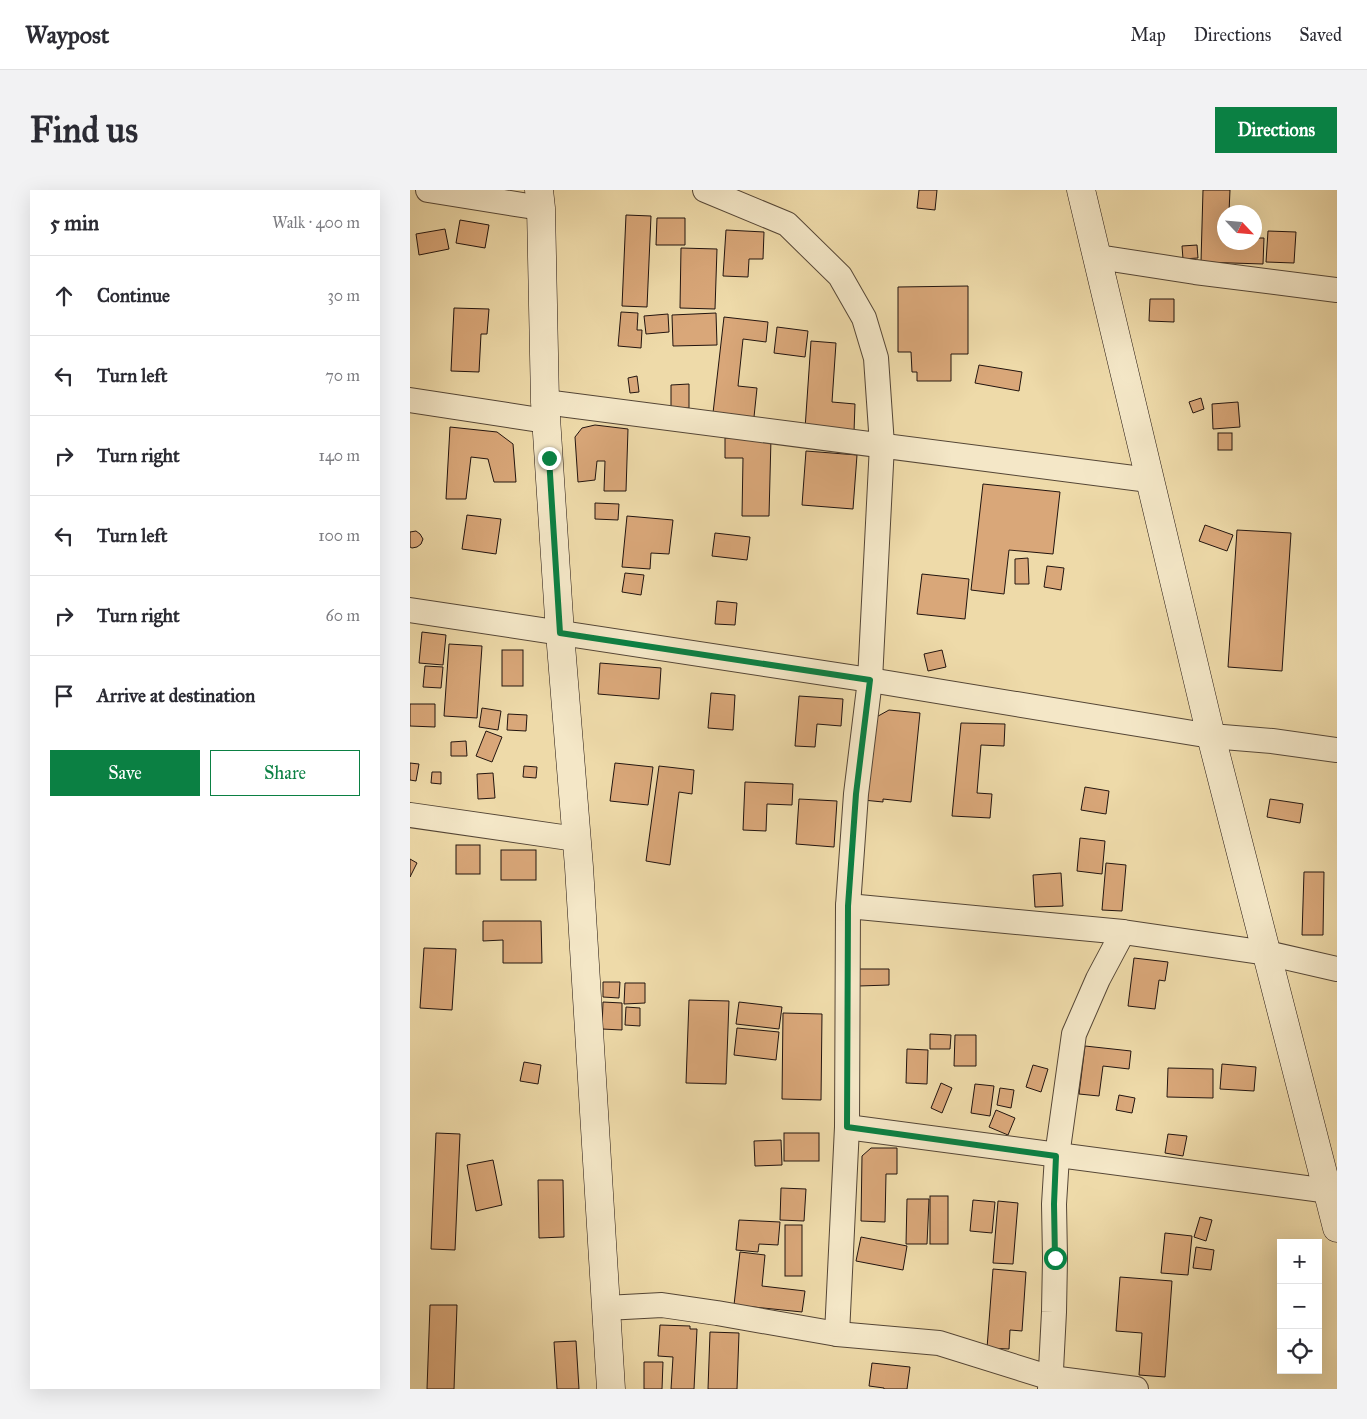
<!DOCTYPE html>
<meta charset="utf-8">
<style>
:root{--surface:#fff;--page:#f2f2f3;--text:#2b2b33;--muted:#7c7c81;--line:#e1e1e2;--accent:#0b8043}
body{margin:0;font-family:"IM FELL Great Primer",serif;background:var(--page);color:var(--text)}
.controls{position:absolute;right:15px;bottom:15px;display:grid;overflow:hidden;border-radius:0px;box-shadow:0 5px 20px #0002}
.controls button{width:45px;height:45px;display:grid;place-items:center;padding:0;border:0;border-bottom:1px solid var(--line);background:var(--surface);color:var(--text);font:25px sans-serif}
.compass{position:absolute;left:807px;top:15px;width:45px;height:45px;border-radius:50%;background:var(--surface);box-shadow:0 5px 20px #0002;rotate:116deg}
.stop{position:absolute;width:15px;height:15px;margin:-11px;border:4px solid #0b8043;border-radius:50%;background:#fff}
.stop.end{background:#0b8043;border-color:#fff;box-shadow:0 1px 5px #0008}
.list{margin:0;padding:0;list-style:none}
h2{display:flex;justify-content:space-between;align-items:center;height:65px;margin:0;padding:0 20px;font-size:21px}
h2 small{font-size:16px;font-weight:400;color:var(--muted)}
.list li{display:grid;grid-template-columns:32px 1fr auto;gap:15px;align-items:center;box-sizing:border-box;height:80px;padding:0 20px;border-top:1px solid var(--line)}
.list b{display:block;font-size:19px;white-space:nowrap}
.list em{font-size:16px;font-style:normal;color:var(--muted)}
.actions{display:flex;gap:10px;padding:15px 20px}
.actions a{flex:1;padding:11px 0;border:1px solid var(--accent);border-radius:0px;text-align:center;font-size:18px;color:var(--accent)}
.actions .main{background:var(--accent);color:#fff}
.icon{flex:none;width:28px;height:28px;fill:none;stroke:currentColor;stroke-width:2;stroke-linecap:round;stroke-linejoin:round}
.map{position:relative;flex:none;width:927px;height:1199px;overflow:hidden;border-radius:0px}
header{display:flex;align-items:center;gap:30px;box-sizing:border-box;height:70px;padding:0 25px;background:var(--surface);border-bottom:1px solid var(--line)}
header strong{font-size:24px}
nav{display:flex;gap:28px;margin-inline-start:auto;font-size:18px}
.intro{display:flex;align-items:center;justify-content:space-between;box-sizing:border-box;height:120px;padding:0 30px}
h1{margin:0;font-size:35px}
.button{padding:12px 22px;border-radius:0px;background:var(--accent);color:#fff;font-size:18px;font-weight:700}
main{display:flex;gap:30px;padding:0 30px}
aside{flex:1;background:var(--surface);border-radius:0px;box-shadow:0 5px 20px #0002}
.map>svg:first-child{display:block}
.building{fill:#d9a779;stroke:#22140f}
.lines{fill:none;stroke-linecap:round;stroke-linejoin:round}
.street-casing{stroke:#554636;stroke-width:26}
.secondary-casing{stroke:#22140f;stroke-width:29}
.street{stroke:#f4e7c7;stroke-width:24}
.secondary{stroke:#f4e7c7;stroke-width:28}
.route{stroke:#0b8043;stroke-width:6}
</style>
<header>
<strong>Waypost</strong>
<nav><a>Map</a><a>Directions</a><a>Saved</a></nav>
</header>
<div class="intro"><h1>Find us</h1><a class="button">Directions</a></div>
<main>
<aside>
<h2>5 min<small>Walk · 400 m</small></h2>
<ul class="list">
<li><svg class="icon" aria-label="ahead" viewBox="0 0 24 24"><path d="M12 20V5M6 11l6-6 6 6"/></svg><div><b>Continue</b></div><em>30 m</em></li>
<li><svg class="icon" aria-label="left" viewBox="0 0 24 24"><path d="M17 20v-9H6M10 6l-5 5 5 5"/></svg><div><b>Turn left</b></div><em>70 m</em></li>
<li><svg class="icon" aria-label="right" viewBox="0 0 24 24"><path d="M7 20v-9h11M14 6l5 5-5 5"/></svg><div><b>Turn right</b></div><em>140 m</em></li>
<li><svg class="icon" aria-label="left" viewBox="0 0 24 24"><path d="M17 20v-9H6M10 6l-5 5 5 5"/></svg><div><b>Turn left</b></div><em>100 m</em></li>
<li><svg class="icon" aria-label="right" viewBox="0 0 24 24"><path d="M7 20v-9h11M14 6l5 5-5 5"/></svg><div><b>Turn right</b></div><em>60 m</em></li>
<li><svg class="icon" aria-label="arrive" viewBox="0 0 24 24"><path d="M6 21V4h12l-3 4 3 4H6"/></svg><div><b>Arrive at destination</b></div></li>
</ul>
<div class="actions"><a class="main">Save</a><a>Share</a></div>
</aside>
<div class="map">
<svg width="927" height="1199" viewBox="0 0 927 1199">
<rect width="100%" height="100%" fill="#eedaa9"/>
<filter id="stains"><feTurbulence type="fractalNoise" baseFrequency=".004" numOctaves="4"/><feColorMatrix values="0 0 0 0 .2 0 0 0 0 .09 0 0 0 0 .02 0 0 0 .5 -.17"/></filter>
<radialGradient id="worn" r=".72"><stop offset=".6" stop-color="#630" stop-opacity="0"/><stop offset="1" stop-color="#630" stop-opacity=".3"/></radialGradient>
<!-- building -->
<g class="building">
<polygon points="509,0 527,0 525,20 507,18"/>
<polygon points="793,0 820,0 819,22 814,22 814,52 844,52 844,48 854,48 853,74 791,72"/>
<polygon points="216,25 241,26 237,117 212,116"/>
<polygon points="247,28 275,28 275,55 246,55"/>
<polygon points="50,30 79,35 75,58 46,53"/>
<polygon points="35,39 39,59 9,65 6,44"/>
<polygon points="316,40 354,42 353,69 339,69 338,87 313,86"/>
<polygon points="858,41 886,42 884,73 856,72"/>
<polygon points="787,55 788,68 773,69 772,56"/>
<polygon points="271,58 307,59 305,119 270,118"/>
<polygon points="558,96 558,164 541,164 541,191 507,191 507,182 502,182 501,162 488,162 488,97"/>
<polygon points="740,109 764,109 764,132 739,131"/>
<polygon points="44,118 79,119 77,144 71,144 69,182 41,181"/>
<polygon points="211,122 228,123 227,140 232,140 231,158 208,156"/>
<polygon points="306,123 307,155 263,156 262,125"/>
<polygon points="258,124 259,142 236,144 234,126"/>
<polygon points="314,127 358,132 356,152 333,149 328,196 347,198 344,227 303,223"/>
<polygon points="367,137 398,141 395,167 364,163"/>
<polygon points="401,151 426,153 422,212 445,214 444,242 395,239"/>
<polygon points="569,175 612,182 609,201 565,193"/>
<polygon points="227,186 229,202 220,203 218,188"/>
<polygon points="279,194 279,218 261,219 261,195"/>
<polygon points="791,208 794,219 783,223 779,212"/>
<polygon points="828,212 830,237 803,239 802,214"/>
<polygon points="185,235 218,239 216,301 194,301 195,271 187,271 185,290 168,292 165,247 172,238"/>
<polygon points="40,237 87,242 103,254 106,292 84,292 78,269 61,267 56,309 36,309"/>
<rect x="808" y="243" width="14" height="17"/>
<polygon points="315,248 361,248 359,326 332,326 333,268 315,268"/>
<polygon points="396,261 447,265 443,319 392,315"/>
<polygon points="573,294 650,302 643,364 599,360 594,404 561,400"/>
<polygon points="185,313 209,314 208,330 185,329"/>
<polygon points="57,325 91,329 86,364 52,359"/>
<polygon points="217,326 263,330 259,364 241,363 240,379 212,377"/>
<polygon points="795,335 823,345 817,361 789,351"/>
<polygon points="827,340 881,343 872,481 818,477"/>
<polygon points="6,341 10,344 13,349 11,354 7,357 2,358 0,357 0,342"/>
<polygon points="305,343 340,347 337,370 302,366"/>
<polygon points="618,368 619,394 605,394 605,369"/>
<polygon points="637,376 654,378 651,400 634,397"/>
<polygon points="215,383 234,385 231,405 212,402"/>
<polygon points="512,384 559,389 555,429 507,424"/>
<polygon points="307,411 327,413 325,435 305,434"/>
<polygon points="12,442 36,445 33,475 9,473"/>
<polygon points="39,454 72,456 67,528 34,526"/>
<rect x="92" y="460" width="21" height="36"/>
<polygon points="532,460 536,477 518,481 514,464"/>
<polygon points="190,473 251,478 249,509 188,504"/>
<polygon points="15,476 33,477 31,498 13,497"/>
<polygon points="301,503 325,505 323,540 298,538"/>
<polygon points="389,506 433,509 431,536 407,534 405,557 385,556"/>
<polygon points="0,514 25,514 25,537 0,536"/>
<polygon points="72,518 91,521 88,540 69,537"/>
<polygon points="479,520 510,523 501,612 473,609 473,612 453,610 461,530"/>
<polygon points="98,524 117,525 116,541 97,540"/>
<polygon points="551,533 595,534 594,556 571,555 567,603 582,604 580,628 542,626"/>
<polygon points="76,541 92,547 82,572 66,566"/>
<polygon points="56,551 57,566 41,566 41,552"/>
<polygon points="0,573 9,574 6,591 0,590"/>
<polygon points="205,573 243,577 238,615 200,611"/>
<polygon points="114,576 127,577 126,588 113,587"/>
<polygon points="249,576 284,580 282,604 269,602 260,675 236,671"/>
<polygon points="22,582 31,582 31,594 21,593"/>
<polygon points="83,583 85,608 68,609 67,584"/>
<polygon points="335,592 383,594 382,615 357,614 356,641 333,640"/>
<polygon points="675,597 699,601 696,624 671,620"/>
<polygon points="389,609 427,611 424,657 386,654"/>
<polygon points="860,609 893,614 890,633 857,627"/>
<polygon points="670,648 695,651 692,684 667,681"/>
<rect x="46" y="655" width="24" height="29"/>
<rect x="91" y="660" width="35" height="30"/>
<polygon points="0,669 7,673 0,687"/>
<polygon points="696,673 716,675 712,721 692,720"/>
<polygon points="894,682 914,682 913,745 892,745"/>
<polygon points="651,683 653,716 625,717 623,685"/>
<polygon points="73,731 131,731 132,773 93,773 93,750 73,751"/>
<polygon points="14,758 46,759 42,820 10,818"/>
<polygon points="724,768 758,772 755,791 749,790 745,819 718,816"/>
<polygon points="449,779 479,779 479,795 449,796"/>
<polygon points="193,792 210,792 209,808 193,807"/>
<polygon points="215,793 235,793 235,813 214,814"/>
<polygon points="279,810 319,811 316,894 276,893"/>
<polygon points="193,812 212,813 212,840 192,839"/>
<polygon points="329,812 372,817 369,839 326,834"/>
<polygon points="216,817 230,818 230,836 215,835"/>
<polygon points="373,823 412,824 411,910 372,909"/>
<polygon points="327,838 369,842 366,870 324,865"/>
<polygon points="520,844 541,845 540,859 520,859"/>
<polygon points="545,845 566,845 566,876 544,876"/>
<polygon points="675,856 721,861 719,879 693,876 689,906 669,904"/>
<polygon points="497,859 518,860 517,894 496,893"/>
<polygon points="114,872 131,875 128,894 110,891"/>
<polygon points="812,874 846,877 844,901 810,899"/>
<polygon points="623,875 638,879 631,902 616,897"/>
<polygon points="758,878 803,879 803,908 757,907"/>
<polygon points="531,893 542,898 532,923 521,918"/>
<polygon points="565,894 584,896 580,926 561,923"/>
<polygon points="590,898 604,900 601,918 587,915"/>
<polygon points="709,905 725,908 722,923 706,920"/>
<polygon points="586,920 605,928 598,945 579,937"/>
<polygon points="26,943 50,944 45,1060 21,1059"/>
<rect x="374" y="943" width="35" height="28"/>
<polygon points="758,944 777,946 773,966 755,963"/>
<polygon points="371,950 372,975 345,976 344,951"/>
<polygon points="461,958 487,958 487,984 476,984 475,1032 451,1031 452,966"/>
<polygon points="83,970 92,1015 66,1021 57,975"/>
<polygon points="128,990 153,990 154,1047 129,1048"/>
<polygon points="371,998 396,999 394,1031 370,1030"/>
<rect x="520" y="1006" width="18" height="48"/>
<polygon points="497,1009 519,1009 517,1054 496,1054"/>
<polygon points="563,1010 585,1012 582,1043 560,1041"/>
<polygon points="588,1011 608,1013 603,1074 583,1073"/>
<polygon points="790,1027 802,1030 796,1051 784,1047"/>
<polygon points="329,1030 370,1032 368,1055 349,1054 348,1062 326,1060"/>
<rect x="375" y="1035" width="17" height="51"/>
<polygon points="755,1043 782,1046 778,1085 751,1083"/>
<polygon points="451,1047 497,1056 493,1080 446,1071"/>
<polygon points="786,1057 804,1060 801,1080 783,1078"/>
<polygon points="330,1062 355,1065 352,1096 395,1101 392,1122 324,1115"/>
<polygon points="583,1079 616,1082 612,1141 600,1140 599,1159 577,1158"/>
<polygon points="710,1087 762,1091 755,1187 729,1185 732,1143 706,1141"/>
<polygon points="20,1115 47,1115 44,1199 17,1199"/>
<polygon points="250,1135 280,1136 280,1139 287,1139 284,1199 261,1199 263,1167 248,1166"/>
<polygon points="300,1142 329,1143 327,1199 298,1199"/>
<polygon points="166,1151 169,1199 147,1199 144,1152"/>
<polygon points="234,1172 253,1172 252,1199 234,1199"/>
<polygon points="462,1173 500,1177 497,1199 474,1199 474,1198 459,1196"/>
</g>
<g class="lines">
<defs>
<g id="street">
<polyline points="18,0 131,18"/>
<polyline points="295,0 377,34 430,86 454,128 466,168 472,255 460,490 446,604 438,716 437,937 427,1144"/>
<polyline points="688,67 785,82 927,100"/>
<polyline points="0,210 136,231"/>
<polyline points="135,212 739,290"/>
<polyline points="0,420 460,490 801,546 862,551 927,560"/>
<polyline points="0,625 166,649"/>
<polyline points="438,716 713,742 857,763 927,779"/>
<polyline points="437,937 927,1002"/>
<polyline points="196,1118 252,1115 307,1123 427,1144 529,1153 641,1188 726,1199"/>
<polyline points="640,1199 644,1122 645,1068 644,1014 647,966 664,844 688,789 713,742"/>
</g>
<g id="secondary">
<polyline points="129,0 131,18 135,212 150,443 169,677 201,1199"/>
<polyline points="671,0 801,546 927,1038"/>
</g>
</defs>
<!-- street casing -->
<use href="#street" class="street-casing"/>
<!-- secondary casing -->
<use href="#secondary" class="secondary-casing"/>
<!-- street -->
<use href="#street" class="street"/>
<!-- secondary -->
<use href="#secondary" class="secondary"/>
</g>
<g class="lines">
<!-- route -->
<polyline class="route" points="139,268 150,443 460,490 446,604 438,716 437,937 646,966 644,1014 645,1068"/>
</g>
<rect width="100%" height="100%" filter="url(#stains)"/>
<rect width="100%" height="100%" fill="url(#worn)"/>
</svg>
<div class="controls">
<button>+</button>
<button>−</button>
<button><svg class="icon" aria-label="locate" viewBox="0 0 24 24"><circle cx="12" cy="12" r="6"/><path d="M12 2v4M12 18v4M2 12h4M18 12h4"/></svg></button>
</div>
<svg class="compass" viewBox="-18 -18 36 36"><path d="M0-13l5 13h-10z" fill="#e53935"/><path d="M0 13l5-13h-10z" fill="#7c7c81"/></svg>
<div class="stop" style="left:645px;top:1068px"></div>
<div class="stop end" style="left:139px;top:268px"></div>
</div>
</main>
